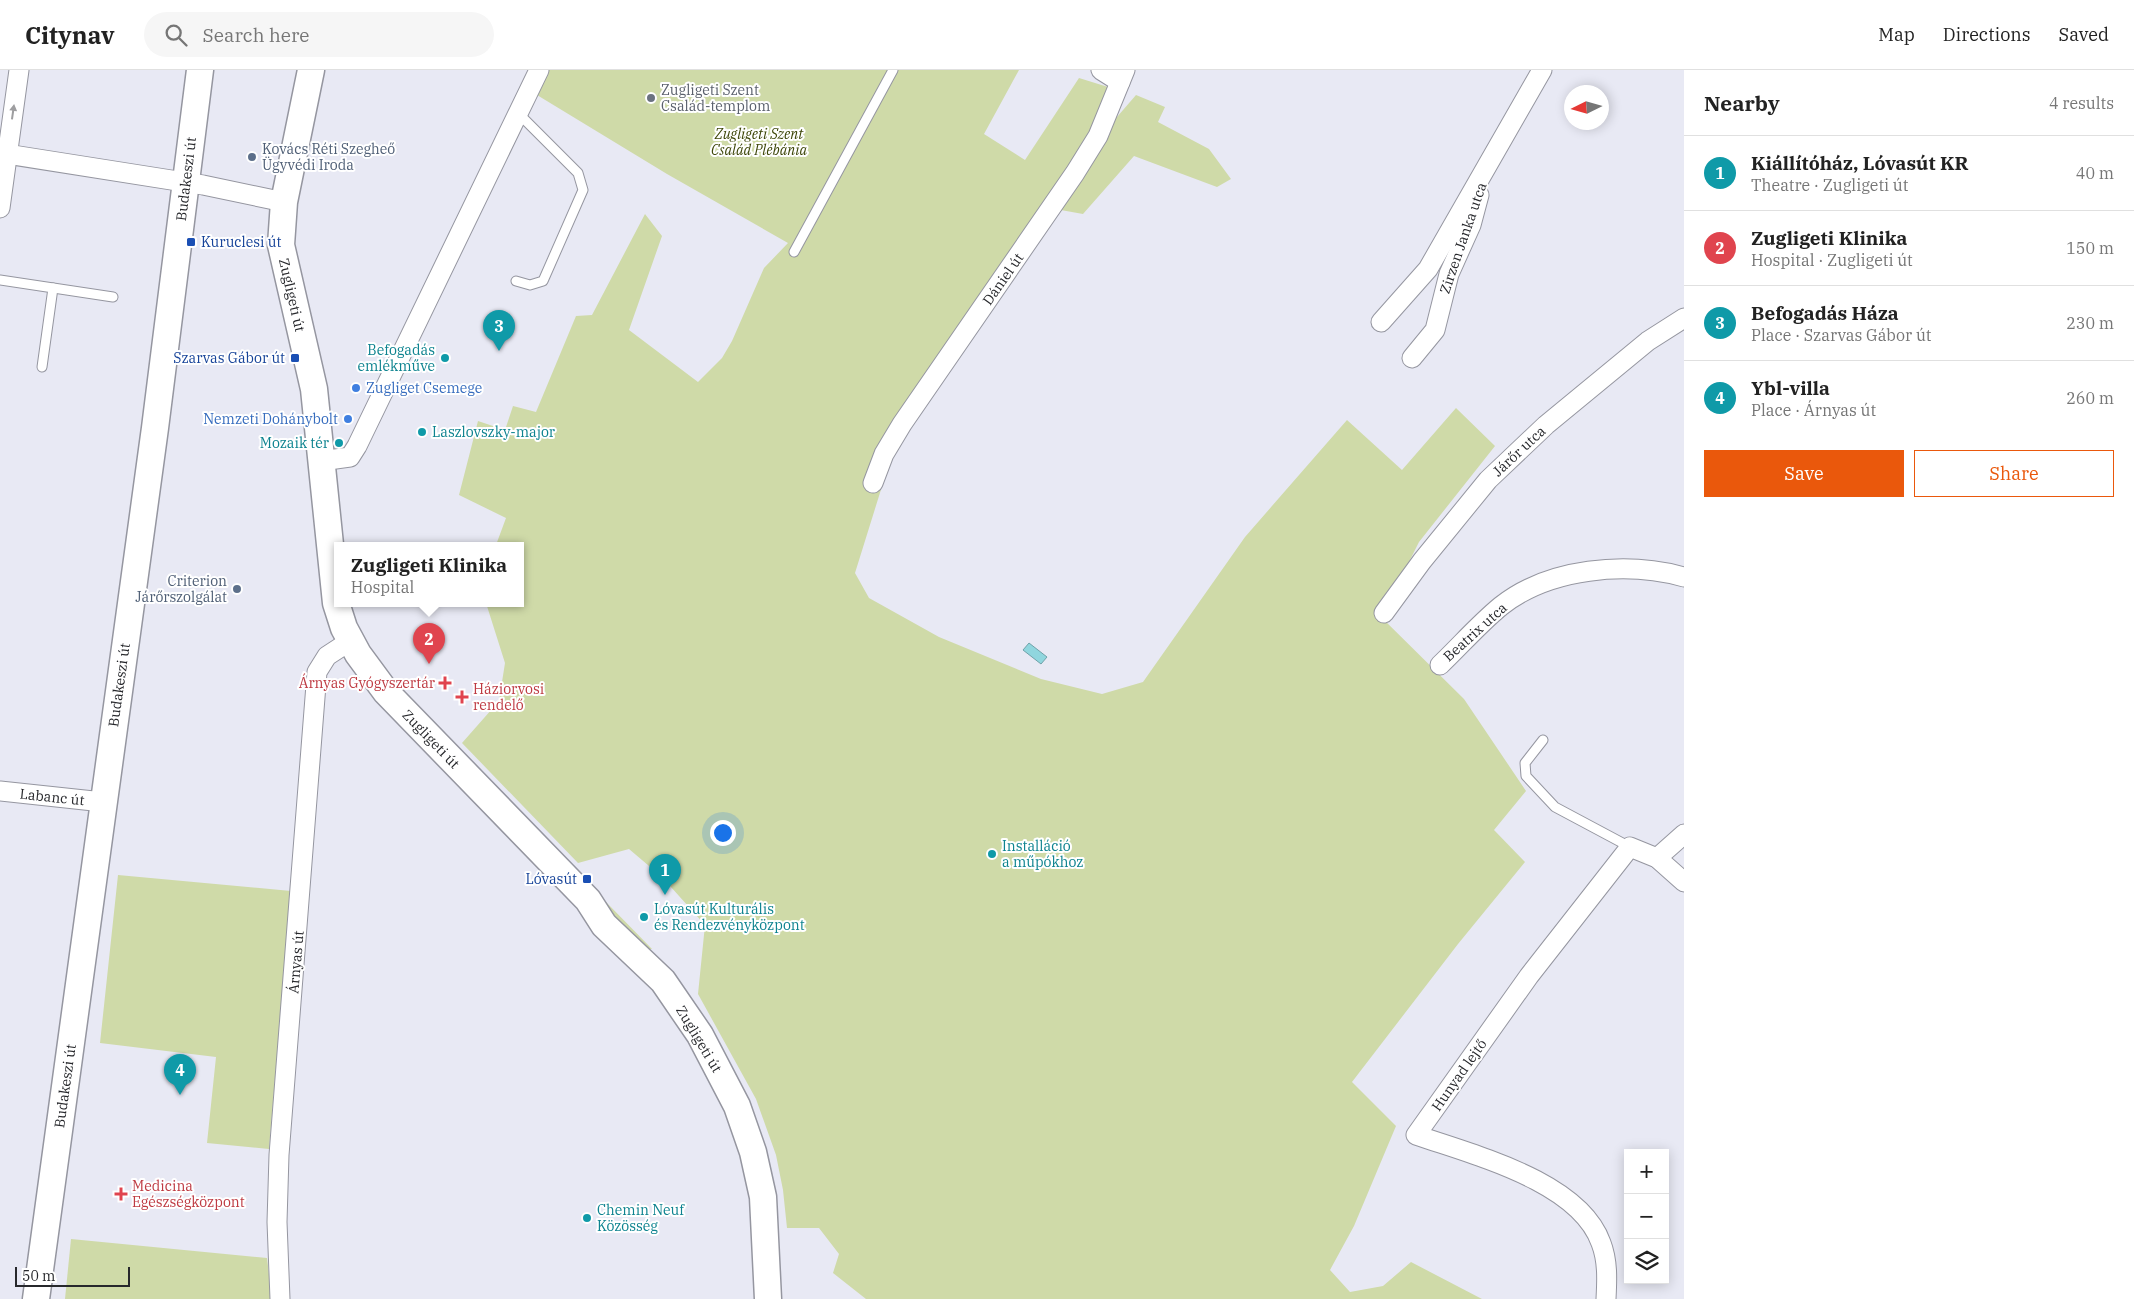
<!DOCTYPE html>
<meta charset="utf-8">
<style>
:root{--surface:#fff;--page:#f6f6f6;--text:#222;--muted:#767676;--line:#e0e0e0;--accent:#ea580c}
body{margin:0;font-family:"IBM Plex Serif",serif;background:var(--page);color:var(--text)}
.controls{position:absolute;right:15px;bottom:15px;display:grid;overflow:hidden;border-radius:0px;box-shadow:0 2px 12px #0003}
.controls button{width:45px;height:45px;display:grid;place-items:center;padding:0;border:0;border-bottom:1px solid var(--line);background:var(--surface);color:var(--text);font:25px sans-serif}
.compass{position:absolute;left:1564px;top:15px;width:45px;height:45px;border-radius:50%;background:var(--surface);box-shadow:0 2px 12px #0003;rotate:265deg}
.scale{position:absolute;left:15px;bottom:12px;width:115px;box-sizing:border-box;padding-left:5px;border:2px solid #27282c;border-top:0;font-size:14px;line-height:18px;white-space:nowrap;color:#27282c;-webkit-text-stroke:4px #fff;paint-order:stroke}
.you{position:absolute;left:722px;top:762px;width:18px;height:18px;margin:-12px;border:4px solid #fff;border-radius:50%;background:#1a73e8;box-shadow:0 0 0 8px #1a73e833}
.badge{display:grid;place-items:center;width:32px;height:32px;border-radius:50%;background:var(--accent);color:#fff;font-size:16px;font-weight:700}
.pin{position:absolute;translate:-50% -41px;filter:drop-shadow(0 1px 2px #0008)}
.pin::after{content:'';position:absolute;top:26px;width:18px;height:15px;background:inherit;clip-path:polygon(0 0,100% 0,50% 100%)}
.popup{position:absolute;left:334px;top:472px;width:190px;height:65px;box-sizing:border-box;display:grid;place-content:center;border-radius:0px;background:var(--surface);filter:drop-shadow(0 1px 4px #0005);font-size:16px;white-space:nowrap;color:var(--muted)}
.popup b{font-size:19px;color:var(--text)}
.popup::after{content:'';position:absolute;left:50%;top:100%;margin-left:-10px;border:10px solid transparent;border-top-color:var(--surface)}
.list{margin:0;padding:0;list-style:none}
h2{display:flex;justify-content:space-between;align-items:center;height:65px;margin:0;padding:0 20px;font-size:21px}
h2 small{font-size:16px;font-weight:400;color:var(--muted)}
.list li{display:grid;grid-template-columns:32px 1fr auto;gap:15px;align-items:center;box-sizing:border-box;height:75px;padding:0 20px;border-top:1px solid var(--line)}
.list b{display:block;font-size:19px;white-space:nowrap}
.list p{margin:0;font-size:16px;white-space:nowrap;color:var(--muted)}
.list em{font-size:16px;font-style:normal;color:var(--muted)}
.actions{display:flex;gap:10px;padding:15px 20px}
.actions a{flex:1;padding:11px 0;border:1px solid var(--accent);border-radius:0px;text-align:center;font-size:18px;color:var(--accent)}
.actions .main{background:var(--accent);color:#fff}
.icon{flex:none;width:28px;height:28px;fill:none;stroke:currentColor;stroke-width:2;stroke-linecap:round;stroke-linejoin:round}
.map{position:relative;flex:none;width:1684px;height:1229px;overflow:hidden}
header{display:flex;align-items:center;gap:30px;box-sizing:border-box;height:70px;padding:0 25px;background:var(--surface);border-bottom:1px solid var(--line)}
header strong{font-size:24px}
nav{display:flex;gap:28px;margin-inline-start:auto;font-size:18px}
.search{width:350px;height:45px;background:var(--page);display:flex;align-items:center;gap:12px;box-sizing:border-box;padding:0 18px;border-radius:28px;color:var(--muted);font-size:19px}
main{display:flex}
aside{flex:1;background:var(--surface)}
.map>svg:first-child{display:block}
.green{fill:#cfdaa8}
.water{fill:#90d6de;stroke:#70a2a9}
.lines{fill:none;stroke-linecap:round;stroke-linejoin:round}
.lane-casing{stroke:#9596a0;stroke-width:11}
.street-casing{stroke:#9596a0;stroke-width:21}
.secondary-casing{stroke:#9596a0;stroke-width:29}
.lane{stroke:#fff;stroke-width:9}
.street{stroke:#fff;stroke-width:19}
.secondary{stroke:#fff;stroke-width:26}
.oneway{fill:#9e9ea0}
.worship-dot{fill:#6b7280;stroke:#fff;stroke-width:2}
.service-dot{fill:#5c6f8a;stroke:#fff;stroke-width:2}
.transit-dot{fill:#1a4fb4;stroke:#fff;stroke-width:2}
.culture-dot{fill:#0f9aa8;stroke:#fff;stroke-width:2}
.shop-dot{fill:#3f7fe0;stroke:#fff;stroke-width:2}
.health-dot{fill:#e0444e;stroke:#fff;stroke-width:2}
.labels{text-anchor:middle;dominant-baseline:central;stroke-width:4;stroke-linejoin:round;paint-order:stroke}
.worship-label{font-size:14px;fill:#5b616d;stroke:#fff;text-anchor:start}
.park-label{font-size:14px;font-style:italic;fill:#3c4507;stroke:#fff}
.service-label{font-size:14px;fill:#4e5e75;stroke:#fff;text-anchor:start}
.street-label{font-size:14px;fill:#27282c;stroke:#fff}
.transit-label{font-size:14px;fill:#164399;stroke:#fff;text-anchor:end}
.culture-label{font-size:14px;fill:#0d838f;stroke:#fff;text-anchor:start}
.shop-label{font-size:14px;fill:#366cbe;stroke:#fff;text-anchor:start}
.health-label{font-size:14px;fill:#be3a42;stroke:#fff;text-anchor:start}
</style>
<header>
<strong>Citynav</strong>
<div class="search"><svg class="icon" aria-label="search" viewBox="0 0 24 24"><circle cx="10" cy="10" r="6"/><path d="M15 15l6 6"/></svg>Search here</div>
<nav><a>Map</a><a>Directions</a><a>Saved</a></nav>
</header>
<main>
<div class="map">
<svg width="1684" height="1229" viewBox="0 0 1684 1229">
<rect width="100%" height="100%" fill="#e8e9f4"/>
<!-- green -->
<g class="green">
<polygon points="549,0 1019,0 984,64 1025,90 1079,8 1108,17 1102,40 1117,47 1136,25 1165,37 1158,52 1209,79 1231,109 1217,117 1134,86 1083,144 1044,137 898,365 855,503 869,528 939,567 1041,609 1102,624 1143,612 1245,467 1347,350 1402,400 1456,338 1495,376 1419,472 1392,526 1376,542 1464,629 1526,721 1494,760 1525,792 1458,874 1352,1012 1396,1056 1354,1156 1330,1200 1350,1222 1383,1216 1411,1192 1482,1229 866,1229 833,1203 839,1184 819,1158 787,1158 783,1120 776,1085 756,1029 698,924 705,855 662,807 629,779 578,793 462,673 499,631 505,593 486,533 520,533 520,475 496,475 506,448 459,425 478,351 505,360 513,336 536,342 576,246 592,245 645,144 662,166 629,260 698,312 722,288 732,271 764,198 788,173 667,104 537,25"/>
<polygon points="118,805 291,821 269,1079 207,1073 216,987 100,973"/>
<polygon points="605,831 650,877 652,879 646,879 610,844"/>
<polygon points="71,1169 267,1188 272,1229 65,1229"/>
</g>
<!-- water -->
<polygon class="water" points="1029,573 1047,587 1041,594 1023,580"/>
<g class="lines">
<defs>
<g id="lane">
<polyline points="794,182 893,0"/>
<polyline points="0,210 113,227"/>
<polyline points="516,211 530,215 543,211 583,120 578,103 518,43"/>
<polyline points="42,297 53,218"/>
<polyline points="1543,670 1525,693 1526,706 1555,737 1630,777"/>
</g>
<g id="street">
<polyline points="1101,0 1120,12"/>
<polyline points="0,83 203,115 284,132"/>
<polyline points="0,138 19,0"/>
<polyline points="1381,252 1428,199 1542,0"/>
<polyline points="1412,288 1435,260 1449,204 1471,155 1479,125"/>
<polyline points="321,391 350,387 357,376 539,0"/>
<polyline points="873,413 884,384 902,354 1075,103 1098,66 1125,0"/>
<polyline points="1384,543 1422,491 1488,410 1546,355 1648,271 1684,248"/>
<path d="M1440,595c20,-19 39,-41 61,-59 48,-38 125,-45 183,-29"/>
<polyline points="0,721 103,732"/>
<polyline points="1657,788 1684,764"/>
<polyline points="280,1229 277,1152 279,1085 317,602 327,586 350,571"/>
<path d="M1606,1229c1,-19 2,-38 -5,-56 -22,-62 -128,-88 -185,-108l113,-159 101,-129 27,11 27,24"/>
</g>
<g id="secondary">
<polyline points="311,0 284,132 281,175 314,319 336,533 344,558 358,584 386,622 588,830 604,855 663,911 700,965 737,1036 753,1082 763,1127 768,1229"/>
<polyline points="36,1229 155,358 200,0"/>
</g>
</defs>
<!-- lane casing -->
<use href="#lane" class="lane-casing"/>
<!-- street casing -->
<use href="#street" class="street-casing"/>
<!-- secondary casing -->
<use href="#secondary" class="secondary-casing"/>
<!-- lane -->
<use href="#lane" class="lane"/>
<!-- street -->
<use href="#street" class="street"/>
<!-- secondary -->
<use href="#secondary" class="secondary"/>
</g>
<!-- one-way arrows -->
<defs><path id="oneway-solid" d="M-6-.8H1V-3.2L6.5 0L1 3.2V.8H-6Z" transform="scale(1.25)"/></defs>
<use class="oneway" href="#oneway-solid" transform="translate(13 42) rotate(-82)"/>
<!-- markers -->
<circle class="worship-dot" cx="651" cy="28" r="5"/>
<g class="service-dot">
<circle cx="252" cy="87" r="5"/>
<circle cx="237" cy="519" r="5"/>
</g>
<g class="transit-dot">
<rect x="186" y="167" width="10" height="10" rx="2.5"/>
<rect x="290" y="283" width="10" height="10" rx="2.5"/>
<rect x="582" y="804" width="10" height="10" rx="2.5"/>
</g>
<g class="culture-dot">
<circle cx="445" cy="288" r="5"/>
<circle cx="422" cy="362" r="5"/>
<circle cx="339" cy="373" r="5"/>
<circle cx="992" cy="784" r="5"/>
<circle cx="644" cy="847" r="5"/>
<circle cx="587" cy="1148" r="5"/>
</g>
<g class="shop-dot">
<circle cx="356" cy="318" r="5"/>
<circle cx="348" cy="349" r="5"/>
</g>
<g class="health-dot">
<path d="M442.5 605.5h5v5h5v5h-5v5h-5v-5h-5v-5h5z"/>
<path d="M459.5 619.5h5v5h5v5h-5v5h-5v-5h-5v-5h5z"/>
<path d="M118.5 1116.5h5v5h5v5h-5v5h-5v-5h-5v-5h5z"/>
</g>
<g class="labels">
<!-- worship labels -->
<g class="worship-label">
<text x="661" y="20">Zugligeti Szent<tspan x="661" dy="16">Család-templom</tspan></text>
</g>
<!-- park labels -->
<g class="park-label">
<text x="759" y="64">Zugligeti Szent<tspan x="759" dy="16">Család Plébánia</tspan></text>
</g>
<!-- service labels -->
<g class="service-label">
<text x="262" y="79">Kovács Réti Szegheő<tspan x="262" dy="16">Ügyvédi Iroda</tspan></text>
<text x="227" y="511" text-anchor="end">Criterion<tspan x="227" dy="16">Járőrszolgálat</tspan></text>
</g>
<!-- street labels -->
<g class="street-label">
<text transform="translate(186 109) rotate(-83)">Budakeszi út</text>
<text transform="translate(1463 168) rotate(-71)">Zirzen Janka utca</text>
<text transform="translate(1003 209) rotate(-55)">Dániel út</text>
<text transform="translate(292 225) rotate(77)">Zugligeti út</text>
<text transform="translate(1519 381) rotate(-43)">Járőr utca</text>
<text transform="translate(1475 562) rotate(-42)">Beatrix utca</text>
<text transform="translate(119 615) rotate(-82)">Budakeszi út</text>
<text transform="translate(431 669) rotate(46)">Zugligeti út</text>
<text transform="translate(52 727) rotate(6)">Labanc út</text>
<text transform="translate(296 892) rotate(-85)">Árnyas út</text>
<text transform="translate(699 969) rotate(59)">Zugligeti út</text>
<text transform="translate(1459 1005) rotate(-55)">Hunyad lejtő</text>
<text transform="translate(65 1016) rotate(-82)">Budakeszi út</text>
</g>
<!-- transit labels -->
<g class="transit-label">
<text x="201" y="172" text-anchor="start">Kuruclesi út</text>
<text x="285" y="288">Szarvas Gábor út</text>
<text x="577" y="809">Lóvasút</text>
</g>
<!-- culture labels -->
<g class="culture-label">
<text x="435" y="280" text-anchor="end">Befogadás<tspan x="435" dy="16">emlékműve</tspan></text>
<text x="432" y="362">Laszlovszky-major</text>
<text x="329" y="373" text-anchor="end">Mozaik tér</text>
<text x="1002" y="776">Installáció<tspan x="1002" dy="16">a műpókhoz</tspan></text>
<text x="654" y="839">Lóvasút Kulturális<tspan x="654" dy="16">és Rendezvényközpont</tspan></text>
<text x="597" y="1140">Chemin Neuf<tspan x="597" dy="16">Közösség</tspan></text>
</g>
<!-- shop labels -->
<g class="shop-label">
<text x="366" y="318">Zugliget Csemege</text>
<text x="338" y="349" text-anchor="end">Nemzeti Dohánybolt</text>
</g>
<!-- health labels -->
<g class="health-label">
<text x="435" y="613" text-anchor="end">Árnyas Gyógyszertár</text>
<text x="473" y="619">Háziorvosi<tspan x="473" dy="16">rendelő</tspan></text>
<text x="132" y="1116">Medicina<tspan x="132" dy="16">Egészségközpont</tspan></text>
</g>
</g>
</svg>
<div class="controls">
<button>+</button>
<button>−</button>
<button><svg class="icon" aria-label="layers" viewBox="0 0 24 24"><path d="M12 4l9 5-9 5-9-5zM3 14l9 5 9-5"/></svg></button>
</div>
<svg class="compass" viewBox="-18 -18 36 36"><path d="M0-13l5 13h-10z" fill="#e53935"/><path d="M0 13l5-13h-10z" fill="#767676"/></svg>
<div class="scale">50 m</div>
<div class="you"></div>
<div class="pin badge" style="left:665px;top:825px;background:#0f9aa8">1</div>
<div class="pin badge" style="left:429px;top:594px;background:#e0444e">2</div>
<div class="popup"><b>Zugligeti Klinika</b>Hospital</div>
<div class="pin badge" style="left:499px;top:281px;background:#0f9aa8">3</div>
<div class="pin badge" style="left:180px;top:1025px;background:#0f9aa8">4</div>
</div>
<aside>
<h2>Nearby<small>4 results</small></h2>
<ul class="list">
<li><span class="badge" style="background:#0f9aa8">1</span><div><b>Kiállítóház, Lóvasút KR</b><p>Theatre · Zugligeti út</p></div><em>40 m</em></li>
<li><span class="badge" style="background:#e0444e">2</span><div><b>Zugligeti Klinika</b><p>Hospital · Zugligeti út</p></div><em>150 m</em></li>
<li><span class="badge" style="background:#0f9aa8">3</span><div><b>Befogadás Háza</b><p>Place · Szarvas Gábor út</p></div><em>230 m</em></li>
<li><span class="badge" style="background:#0f9aa8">4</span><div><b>Ybl-villa</b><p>Place · Árnyas út</p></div><em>260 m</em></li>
</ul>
<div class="actions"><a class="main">Save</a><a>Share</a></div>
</aside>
</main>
